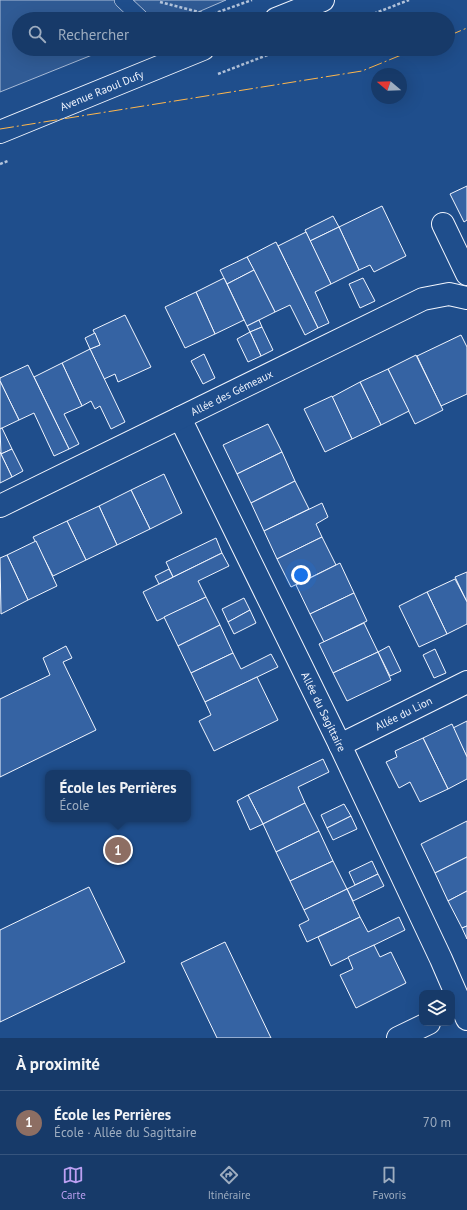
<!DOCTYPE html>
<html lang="fr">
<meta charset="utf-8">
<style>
:root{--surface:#173a69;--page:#20416f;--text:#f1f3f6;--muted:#9eadc0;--line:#36547d;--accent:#bca0f2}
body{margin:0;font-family:"PT Sans",sans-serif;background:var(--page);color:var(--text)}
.controls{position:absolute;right:12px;bottom:12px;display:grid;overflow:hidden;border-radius:8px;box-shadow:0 4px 16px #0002}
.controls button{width:36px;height:36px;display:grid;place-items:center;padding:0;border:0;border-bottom:1px solid var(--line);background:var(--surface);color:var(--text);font:20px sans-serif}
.compass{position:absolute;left:371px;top:68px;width:36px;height:36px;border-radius:50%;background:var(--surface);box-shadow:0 4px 16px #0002;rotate:289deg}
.you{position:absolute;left:301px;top:575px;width:14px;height:14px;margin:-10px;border:3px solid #fff;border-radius:50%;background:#1a73e8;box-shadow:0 0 0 6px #1a73e833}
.badge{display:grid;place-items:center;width:26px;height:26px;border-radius:50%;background:var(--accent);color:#fff;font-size:13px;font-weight:700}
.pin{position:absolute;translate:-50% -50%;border:2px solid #fff;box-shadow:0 1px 4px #0006}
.popup{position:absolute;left:45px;top:770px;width:146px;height:52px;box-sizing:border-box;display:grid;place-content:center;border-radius:8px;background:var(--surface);filter:drop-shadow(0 1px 3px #0005);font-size:13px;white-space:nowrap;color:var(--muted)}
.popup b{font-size:15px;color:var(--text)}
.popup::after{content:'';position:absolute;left:50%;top:100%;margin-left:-8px;border:8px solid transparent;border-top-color:var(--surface)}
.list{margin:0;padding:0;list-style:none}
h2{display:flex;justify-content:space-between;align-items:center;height:52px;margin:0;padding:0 16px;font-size:17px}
h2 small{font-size:13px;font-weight:400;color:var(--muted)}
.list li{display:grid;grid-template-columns:26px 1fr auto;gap:12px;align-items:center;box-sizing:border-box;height:64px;padding:0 16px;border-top:1px solid var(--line)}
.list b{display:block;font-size:15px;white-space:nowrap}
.list p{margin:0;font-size:13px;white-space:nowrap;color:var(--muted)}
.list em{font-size:13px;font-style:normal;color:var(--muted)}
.icon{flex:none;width:22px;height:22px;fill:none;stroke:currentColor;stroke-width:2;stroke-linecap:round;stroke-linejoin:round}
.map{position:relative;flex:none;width:467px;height:1038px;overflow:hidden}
.search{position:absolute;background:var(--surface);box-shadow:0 4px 16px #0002;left:12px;right:12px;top:12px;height:44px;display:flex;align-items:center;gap:10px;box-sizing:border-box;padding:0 14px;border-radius:22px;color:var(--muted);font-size:15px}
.sheet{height:116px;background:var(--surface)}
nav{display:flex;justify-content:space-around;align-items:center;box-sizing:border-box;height:56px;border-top:1px solid var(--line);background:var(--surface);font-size:11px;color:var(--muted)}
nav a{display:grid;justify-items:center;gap:2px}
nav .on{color:var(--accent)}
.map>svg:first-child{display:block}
.green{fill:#305b95;stroke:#a8bbd7}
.building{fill:#3563a3;stroke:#f2f6ff}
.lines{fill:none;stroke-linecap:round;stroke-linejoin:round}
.lane-casing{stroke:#f2f6ff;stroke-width:16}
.street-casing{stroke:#f2f6ff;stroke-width:24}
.secondary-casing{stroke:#f2f6ff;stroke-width:24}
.path{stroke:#b3c4dc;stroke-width:2.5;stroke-dasharray:3 2;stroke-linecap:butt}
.lane{stroke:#1f4e8c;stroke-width:15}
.street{stroke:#1f4e8c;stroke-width:22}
.secondary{stroke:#1f4e8c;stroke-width:22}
.power{stroke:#ffb74d;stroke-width:1;stroke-dasharray:14 3 2 3;stroke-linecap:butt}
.labels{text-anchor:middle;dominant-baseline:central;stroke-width:3;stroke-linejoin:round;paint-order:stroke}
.street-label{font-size:11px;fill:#f2f6ff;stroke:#1f4e8c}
</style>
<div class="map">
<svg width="467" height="1038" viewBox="0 0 467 1038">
<rect width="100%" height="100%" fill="#1f4e8c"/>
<!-- green -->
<polygon class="green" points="0,0 226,0 182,19 19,19 19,49 107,49 0,92"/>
<!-- building -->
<g class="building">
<polygon points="467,186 467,220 464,222 450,194"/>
<polygon points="382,206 406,256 374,272 370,265 359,270 339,227"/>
<polygon points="333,216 339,227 310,241 305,230"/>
<polygon points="339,227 359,270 331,284 310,241"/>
<polygon points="306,232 331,284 315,292 329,323 318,328 278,246"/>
<polygon points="276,242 318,328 305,335 290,305 275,312 247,257"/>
<polygon points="247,257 254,270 227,284 220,270"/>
<polygon points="254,270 275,312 247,326 227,284"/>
<polygon points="224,278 244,320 215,334 196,292"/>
<polygon points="363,278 375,301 360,308 349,284"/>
<polygon points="196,292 215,334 185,348 165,307"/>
<polygon points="125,315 151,367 118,382 115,374 104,379 90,349 100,345 93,330"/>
<polygon points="259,320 262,327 250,332 247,326"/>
<polygon points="262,327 273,350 261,356 250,332"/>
<polygon points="250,332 261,356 248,362 237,339"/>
<polygon points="95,333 100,345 90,349 85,338"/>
<polygon points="461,335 467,347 467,394 441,406 417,356"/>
<polygon points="90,349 125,422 111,429 100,406 95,409 91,401 82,406 62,363"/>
<polygon points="204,354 215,378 203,384 191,361"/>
<polygon points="416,355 443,410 415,424 388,369"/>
<polygon points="62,363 82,406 64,414 79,444 69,449 34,377"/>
<polygon points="28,365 69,449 54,456 34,413 19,420 0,381 0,378"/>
<polygon points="388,369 409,411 381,425 360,382"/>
<polygon points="0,381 19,420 0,429"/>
<polygon points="360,382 381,425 352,439 332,397"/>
<polygon points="332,396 352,439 325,452 304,409"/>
<polygon points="268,424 282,452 237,474 223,445"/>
<polygon points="2,428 12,449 1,454 0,429"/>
<polygon points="12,449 23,471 12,477 1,454"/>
<polygon points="0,452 12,477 0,483"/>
<polygon points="282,452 295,481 251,503 237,474"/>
<polygon points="164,474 182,513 150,529 131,490"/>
<polygon points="295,481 309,509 264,531 251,503"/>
<polygon points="131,490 150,529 117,545 99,506"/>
<polygon points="322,503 328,517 316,524 322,537 277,559 264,531"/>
<polygon points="99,506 117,545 86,560 67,521"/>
<polygon points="67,521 86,560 53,576 33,537"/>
<polygon points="322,537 336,565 291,587 277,559"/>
<polygon points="216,538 222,553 173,577 166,562"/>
<polygon points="36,541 57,586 28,600 7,555"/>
<polygon points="222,553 229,566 198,581 206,597 157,621 143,592"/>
<polygon points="7,555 28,600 1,614 0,558"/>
<polygon points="340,563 354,593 310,614 296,585"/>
<polygon points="169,569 173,577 159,584 155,576"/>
<polygon points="467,572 467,602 455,577"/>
<polygon points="455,579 467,602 467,624 447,634 427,592"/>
<polygon points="427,592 447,634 419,647 399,606"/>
<polygon points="354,593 367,621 324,642 310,614"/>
<polygon points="206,597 220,625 178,646 164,617"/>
<polygon points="244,598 250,610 228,622 222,609"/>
<polygon points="250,610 256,623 234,634 228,622"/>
<polygon points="364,623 378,652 333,673 319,644"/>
<polygon points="220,625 233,653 191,673 178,646"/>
<polygon points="66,646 72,658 63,662 96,730 0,777 0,699 50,675 43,658"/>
<polygon points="389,646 401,671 390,676 378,652"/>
<polygon points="435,649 446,673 434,678 423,655"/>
<polygon points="378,652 391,680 347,701 333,673"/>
<polygon points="233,653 241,669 271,654 278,667 205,702 191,673"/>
<polygon points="257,677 278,720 214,751 199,721 211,715 205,702"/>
<polygon points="467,721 467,757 453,728"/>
<polygon points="452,724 467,757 467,779 448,789 423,738"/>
<polygon points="423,738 448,789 420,802 410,782 399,788 386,762 397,757 395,751"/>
<polygon points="323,759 329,772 298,787 305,803 263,824 248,795"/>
<polygon points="248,795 263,824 250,830 237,801"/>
<polygon points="305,803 319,831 276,852 263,824"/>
<polygon points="344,804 351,816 327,828 321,815"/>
<polygon points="351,816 357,829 333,840 327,828"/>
<polygon points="467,821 467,857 435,873 421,844"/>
<polygon points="319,831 333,861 290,881 276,852"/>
<polygon points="467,857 467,891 448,901 435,873"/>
<polygon points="333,861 347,889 304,910 290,881"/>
<polygon points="372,861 378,874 355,885 349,872"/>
<polygon points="378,874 384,886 353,901 347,889"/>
<polygon points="89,887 125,962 0,1022 0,930"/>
<polygon points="347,889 360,917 307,942 299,925 309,920 304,910"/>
<polygon points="467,891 467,926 462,928 448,901"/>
<polygon points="360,917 368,932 399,917 405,930 331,966 318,937"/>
<polygon points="467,926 467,939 462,928"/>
<polygon points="225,942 271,1038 217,1038 181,963"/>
<polygon points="374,945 380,957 391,952 406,983 356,1008 340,975 353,969 348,957"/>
</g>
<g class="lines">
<defs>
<polyline id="lane" points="122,0 141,18"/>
<g id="street">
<polyline points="443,224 467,274"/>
<path id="s1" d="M180,418l160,327 101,214 26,60"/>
<path id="s2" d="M0,506l423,-207 26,-5 18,4"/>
<path id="s3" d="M340,745l127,-63"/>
<polyline points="398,1038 429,1023"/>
</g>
<g id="secondary">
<polyline points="276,19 323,0"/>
<path id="s4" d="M0,132l203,-83"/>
</g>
</defs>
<!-- lane casing -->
<use href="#lane" class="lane-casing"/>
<!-- street casing -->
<use href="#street" class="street-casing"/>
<!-- secondary casing -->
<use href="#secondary" class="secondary-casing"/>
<!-- path -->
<g class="path">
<polyline points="160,2 210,15 252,0"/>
<polyline points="360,19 409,0"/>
<polyline points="218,74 283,49"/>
<polyline points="0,164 8,161"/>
</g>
<!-- lane -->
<use href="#lane" class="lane"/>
<!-- street -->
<use href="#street" class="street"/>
<!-- secondary -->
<use href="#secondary" class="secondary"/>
<!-- power -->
<g class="power">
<polyline points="448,36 467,28"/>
<polyline points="0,129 362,71 416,49"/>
</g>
</g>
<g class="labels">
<!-- street labels -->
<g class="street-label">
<text stroke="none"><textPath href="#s4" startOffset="110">Avenue Raoul Dufy</textPath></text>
<text stroke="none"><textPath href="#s2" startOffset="258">Allée des Gémeaux</textPath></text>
<text stroke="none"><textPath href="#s1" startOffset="327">Allée du Sagittaire</textPath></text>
<text stroke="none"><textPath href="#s3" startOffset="71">Allée du Lion</textPath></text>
</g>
</g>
</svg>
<div class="controls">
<button><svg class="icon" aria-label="layers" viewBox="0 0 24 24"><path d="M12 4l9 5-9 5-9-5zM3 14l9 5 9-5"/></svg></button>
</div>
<svg class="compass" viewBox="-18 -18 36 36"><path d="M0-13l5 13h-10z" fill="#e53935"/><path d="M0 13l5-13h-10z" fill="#9eadc0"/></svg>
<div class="you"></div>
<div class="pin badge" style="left:118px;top:850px;background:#8d6e63">1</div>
<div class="popup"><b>École les Perrières</b>École</div>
<div class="search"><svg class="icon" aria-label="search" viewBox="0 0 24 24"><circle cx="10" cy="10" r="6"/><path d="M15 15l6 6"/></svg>Rechercher</div>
</div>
<section class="sheet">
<h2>À proximité<small></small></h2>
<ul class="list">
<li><span class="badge" style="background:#8d6e63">1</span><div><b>École les Perrières</b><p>École · Allée du Sagittaire</p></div><em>70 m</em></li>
</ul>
</section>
<nav>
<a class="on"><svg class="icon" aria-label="map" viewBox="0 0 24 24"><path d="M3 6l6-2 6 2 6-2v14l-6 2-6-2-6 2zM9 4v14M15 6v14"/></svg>Carte</a>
<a><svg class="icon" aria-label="directions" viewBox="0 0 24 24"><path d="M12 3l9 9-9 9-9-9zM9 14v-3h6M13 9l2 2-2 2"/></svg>Itinéraire</a>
<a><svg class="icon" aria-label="saved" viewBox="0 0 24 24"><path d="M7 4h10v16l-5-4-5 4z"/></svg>Favoris</a>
</nav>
